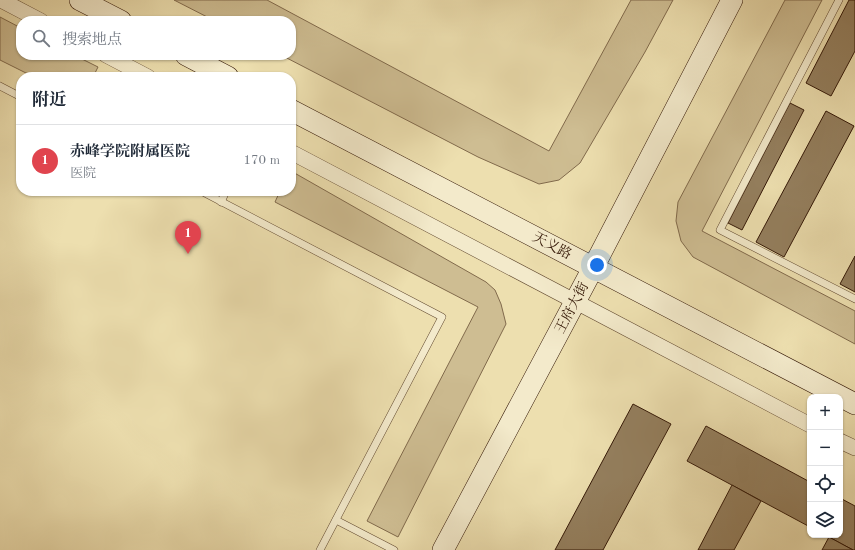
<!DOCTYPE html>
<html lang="zh">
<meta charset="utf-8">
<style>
:root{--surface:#fff;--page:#f2f2f3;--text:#1f2937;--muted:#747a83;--line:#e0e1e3;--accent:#d93025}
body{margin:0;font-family:"Old Standard TT","Noto Serif SC",serif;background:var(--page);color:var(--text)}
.controls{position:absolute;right:12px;bottom:12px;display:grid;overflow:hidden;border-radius:8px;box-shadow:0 1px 3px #0004}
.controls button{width:36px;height:36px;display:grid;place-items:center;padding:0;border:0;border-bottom:1px solid var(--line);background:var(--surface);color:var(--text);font:20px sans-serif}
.you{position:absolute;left:597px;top:265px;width:14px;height:14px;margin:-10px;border:3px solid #fff;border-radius:50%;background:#1a73e8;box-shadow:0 0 0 6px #1a73e833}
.badge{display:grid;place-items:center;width:26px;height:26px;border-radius:50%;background:var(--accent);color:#fff;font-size:13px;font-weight:700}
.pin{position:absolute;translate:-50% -33px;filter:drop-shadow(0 1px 2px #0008)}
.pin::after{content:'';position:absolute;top:21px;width:14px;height:12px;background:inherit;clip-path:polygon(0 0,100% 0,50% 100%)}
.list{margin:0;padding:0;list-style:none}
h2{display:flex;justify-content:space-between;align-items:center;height:52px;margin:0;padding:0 16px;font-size:17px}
h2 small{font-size:13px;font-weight:400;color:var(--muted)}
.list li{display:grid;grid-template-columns:26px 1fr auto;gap:12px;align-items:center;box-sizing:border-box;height:72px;padding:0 16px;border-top:1px solid var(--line)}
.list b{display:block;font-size:15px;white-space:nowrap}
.list p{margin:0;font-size:13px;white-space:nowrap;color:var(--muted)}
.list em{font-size:13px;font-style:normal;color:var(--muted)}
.icon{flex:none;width:22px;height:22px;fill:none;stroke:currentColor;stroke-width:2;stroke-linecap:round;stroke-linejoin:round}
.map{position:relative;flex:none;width:855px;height:550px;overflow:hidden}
.search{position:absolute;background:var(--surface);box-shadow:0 1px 3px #0004;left:16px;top:16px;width:280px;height:44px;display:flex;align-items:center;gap:10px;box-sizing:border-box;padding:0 14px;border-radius:16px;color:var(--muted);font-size:15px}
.panel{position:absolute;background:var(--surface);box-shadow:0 1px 3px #0004;left:16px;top:72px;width:280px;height:124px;border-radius:16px}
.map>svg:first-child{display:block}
.green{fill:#cebd92;stroke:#816a4c}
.building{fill:#947f5e;stroke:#341807}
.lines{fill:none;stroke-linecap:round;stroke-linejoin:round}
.service-casing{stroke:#624a31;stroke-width:8}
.minor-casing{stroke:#624a31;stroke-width:16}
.secondary-casing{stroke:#341807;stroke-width:22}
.service{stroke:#f3eacb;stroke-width:7}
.minor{stroke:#f3eacb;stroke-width:15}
.secondary{stroke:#f3eacb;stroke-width:21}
.labels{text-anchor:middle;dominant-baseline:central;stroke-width:3;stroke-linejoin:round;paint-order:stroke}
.street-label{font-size:14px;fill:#341807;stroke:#f3eacb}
</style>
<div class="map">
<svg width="855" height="550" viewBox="0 0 855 550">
<rect width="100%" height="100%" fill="#eddfaf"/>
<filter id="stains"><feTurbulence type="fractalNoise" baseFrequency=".005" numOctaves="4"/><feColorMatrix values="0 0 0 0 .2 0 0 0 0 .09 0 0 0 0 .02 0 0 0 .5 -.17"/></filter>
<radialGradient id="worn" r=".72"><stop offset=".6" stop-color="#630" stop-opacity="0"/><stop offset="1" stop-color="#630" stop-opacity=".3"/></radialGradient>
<!-- green -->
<g class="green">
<polygon points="174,0 267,0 549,151 631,0 673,0 645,52 580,163 559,180 539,184 478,157 281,55 291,55 291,21 215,21"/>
<polygon points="785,0 822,0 702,231 855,311 855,344 693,257 681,241 676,221 678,202"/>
<polygon points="0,17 21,28 21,55 74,55 98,67 93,77 34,77 0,60"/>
<polygon points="291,171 486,282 495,290 501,304 506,324 398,537 367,521 478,307 275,202 280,191 291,191"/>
</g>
<!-- building -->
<g class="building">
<polygon points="849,0 855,0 855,51 831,96 806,83"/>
<polygon points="790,103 804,110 742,230 728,223"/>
<polygon points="826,111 854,126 784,257 756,242"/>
<polygon points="855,256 855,292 840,284"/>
<polygon points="633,404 671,424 603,550 555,550"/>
<polygon points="706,426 810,482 810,527 687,461"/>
<polygon points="732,485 761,501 734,550 698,550"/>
<polygon points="840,498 855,506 855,550 853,550 825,535 840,535"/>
<polygon points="829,537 853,550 822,550"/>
</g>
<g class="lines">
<defs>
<g id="service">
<polyline points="839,0 720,230 855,299"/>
<polyline points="0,86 21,97"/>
<polyline points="201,191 442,317 320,550"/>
<polyline points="221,202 226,191"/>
<polyline points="336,520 394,550"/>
</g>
<g id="minor">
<polyline points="1,0 41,21"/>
<polyline points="106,55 148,77"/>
<polyline points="291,152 810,425"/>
<polyline points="840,441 855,448"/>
</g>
<g id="secondary">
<polyline points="80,0 121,21"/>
<polyline points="186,55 228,77"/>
<polyline points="291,110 855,404"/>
<polyline points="443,550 593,268 732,0"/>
</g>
</defs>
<!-- service casing -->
<use href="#service" class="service-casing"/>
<!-- minor casing -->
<use href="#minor" class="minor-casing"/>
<!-- secondary casing -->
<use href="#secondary" class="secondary-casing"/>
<!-- service -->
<use href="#service" class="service"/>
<!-- minor -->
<use href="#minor" class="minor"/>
<!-- secondary -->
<use href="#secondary" class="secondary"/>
</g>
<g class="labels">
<!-- street labels -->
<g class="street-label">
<text transform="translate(552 246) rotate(28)">天义路</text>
<text transform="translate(572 308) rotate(-62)">王府大街</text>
</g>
</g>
<rect width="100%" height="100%" filter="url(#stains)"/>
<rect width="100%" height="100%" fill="url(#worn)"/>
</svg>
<div class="controls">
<button>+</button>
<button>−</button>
<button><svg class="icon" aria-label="locate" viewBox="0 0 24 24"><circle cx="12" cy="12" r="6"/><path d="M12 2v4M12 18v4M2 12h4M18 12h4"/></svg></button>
<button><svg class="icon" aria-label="layers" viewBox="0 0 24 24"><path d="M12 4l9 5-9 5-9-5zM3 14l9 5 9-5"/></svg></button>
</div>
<div class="you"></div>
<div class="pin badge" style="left:188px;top:254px;background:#e0444e">1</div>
<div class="search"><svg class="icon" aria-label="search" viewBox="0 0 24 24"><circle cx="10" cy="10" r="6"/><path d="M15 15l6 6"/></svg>搜索地点</div>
<section class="panel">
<h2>附近<small></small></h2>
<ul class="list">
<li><span class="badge" style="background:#e0444e">1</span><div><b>赤峰学院附属医院</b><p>医院</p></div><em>170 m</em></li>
</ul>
</section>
</div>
